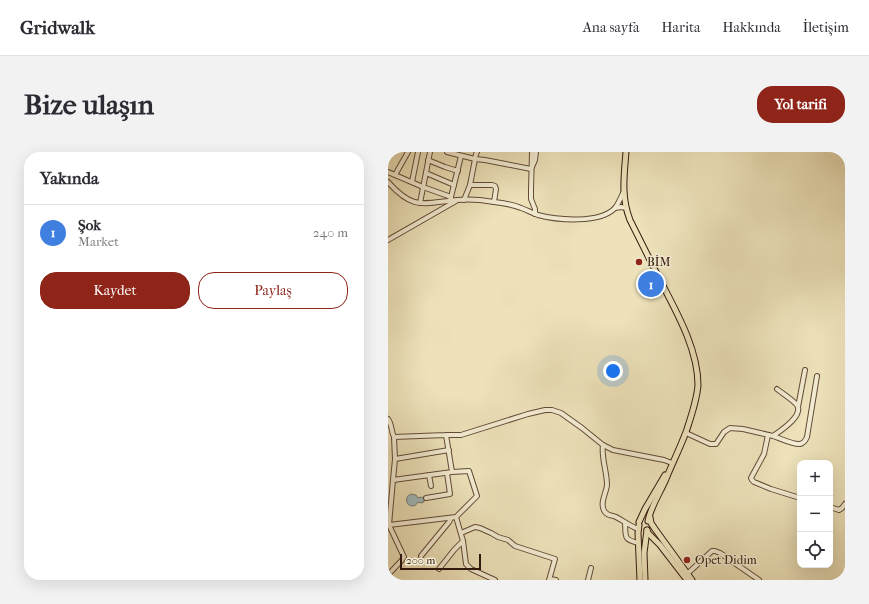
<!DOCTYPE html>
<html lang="tr">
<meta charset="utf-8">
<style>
:root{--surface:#fff;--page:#f2f2f3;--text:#2b2b33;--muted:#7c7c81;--line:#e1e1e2;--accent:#8f2418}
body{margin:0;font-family:"IM FELL French Canon",serif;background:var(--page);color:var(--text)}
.controls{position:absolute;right:12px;bottom:12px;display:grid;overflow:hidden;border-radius:8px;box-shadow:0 4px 16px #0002}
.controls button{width:36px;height:36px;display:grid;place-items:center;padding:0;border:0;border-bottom:1px solid var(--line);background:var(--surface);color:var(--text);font:20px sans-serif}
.scale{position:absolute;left:12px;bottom:10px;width:81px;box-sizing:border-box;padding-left:4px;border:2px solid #34190e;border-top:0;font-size:11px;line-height:14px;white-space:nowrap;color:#34190e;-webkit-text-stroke:3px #f3ecd2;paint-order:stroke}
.you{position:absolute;left:225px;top:219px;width:14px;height:14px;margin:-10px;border:3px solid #fff;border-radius:50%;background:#1a73e8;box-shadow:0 0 0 6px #1a73e833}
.badge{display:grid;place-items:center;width:26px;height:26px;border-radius:50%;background:var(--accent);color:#fff;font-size:13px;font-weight:700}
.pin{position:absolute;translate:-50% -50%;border:2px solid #fff;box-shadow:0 1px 4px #0006}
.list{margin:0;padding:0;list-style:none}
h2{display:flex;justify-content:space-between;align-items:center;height:52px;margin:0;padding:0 16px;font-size:17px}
h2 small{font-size:13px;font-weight:400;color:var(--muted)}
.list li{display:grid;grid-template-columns:26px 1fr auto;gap:12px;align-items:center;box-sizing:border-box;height:56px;padding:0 16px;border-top:1px solid var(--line)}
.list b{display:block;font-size:15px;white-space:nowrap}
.list p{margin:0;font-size:13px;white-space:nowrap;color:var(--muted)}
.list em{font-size:13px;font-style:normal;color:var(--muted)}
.actions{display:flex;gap:8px;padding:12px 16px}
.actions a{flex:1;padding:9px 0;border:1px solid var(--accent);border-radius:16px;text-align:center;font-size:14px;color:var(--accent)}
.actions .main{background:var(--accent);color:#fff}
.icon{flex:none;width:22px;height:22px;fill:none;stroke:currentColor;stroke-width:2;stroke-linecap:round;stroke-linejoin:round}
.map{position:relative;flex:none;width:457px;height:428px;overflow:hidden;border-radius:16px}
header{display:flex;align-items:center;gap:24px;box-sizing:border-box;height:56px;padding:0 20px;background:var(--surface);border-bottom:1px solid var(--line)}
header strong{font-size:19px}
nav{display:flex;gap:22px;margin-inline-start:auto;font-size:14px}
.intro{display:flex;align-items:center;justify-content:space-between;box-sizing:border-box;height:96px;padding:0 24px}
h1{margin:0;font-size:28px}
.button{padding:10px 18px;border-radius:16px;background:var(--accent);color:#fff;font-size:14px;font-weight:700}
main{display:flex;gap:24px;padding:0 24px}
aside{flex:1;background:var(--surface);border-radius:16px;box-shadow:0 4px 16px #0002}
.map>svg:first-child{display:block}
.water{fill:#a0babc;stroke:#757a76}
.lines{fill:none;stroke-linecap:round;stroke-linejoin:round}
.minor-casing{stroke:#624b39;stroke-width:6}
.major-casing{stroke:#34190e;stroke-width:7}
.minor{stroke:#f3ecd2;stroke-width:4}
.major{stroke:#ede2ba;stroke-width:5}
.poi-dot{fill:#8f2418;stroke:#f3ecd2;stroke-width:1.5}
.labels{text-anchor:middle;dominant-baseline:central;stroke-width:3;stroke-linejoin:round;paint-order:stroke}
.poi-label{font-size:12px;fill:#34190e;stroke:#f3ecd2;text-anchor:start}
</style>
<header>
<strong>Gridwalk</strong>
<nav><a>Ana sayfa</a><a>Harita</a><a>Hakkında</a><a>İletişim</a></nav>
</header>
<div class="intro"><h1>Bize ulaşın</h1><a class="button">Yol tarifi</a></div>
<main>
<aside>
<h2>Yakında<small></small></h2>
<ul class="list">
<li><span class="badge" style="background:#3f7fe0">1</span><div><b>Şok</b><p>Market</p></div><em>240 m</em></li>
</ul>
<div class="actions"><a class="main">Kaydet</a><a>Paylaş</a></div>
</aside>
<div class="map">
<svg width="457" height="428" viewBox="0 0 457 428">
<rect width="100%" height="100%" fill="#ede2ba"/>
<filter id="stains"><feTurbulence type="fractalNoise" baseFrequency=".005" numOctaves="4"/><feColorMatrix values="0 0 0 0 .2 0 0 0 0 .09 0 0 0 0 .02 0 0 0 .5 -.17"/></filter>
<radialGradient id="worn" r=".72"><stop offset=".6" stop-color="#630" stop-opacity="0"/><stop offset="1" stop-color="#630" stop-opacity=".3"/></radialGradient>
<!-- water -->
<path class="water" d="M23,342l5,1 2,3 3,-1 2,1 1,2v2l-3,1 -3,-1c-2,4 -5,5 -9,3 -4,-4 -3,-9 2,-11z"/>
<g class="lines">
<defs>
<g id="minor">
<polyline points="59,0 87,7 97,8 143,17"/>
<polyline points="144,0 143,38 143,47 147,57 147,62"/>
<polyline points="0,2 1,0"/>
<polyline points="40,8 57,15 70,19"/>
<polyline points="144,15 147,8 148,0"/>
<polyline points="0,20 35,35 63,45 62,49"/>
<polyline points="38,21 66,33"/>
<polyline points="7,23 20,0"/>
<path d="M0,30c26,29 35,21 69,18 12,-1 25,0 37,2 9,1 18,2 27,6 6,2 11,5 17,7 19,5 62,9 77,-7 4,-5 6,-11 9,-17"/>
<polyline points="24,30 30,0"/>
<polyline points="82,33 104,33 107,34 108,37 106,50"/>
<polyline points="63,45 73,4"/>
<polyline points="76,48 82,33 88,2 89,0"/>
<polyline points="32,51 42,0"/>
<polyline points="227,56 233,55 238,56"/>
<polyline points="0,88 68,49"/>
<polyline points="410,255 417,218"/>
<path d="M0,267c4,5 3,12 6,18"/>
<path d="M298,281l24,11h6l8,-12 6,-4 13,1 30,7c7,-5 31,-20 24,-31 -4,-5 -15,-12 -20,-16"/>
<polyline points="58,283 6,285 7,307 5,328 64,320 58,283 73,283 140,262 157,258 164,258 173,261 194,276 215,293 225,298 276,308 284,311"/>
<polyline points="380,283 376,302 363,326 364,328 366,330 383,337 412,346"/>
<path d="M385,284c6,2 21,9 27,8 4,-1 5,-3 7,-7l10,-61"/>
<path d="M215,293c-2,13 4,26 4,40 -1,9 -8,19 -2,27 3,4 7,3 11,5 8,4 14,9 22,12"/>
<polyline points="7,307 61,298"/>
<polyline points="41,323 43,334"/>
<polyline points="38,346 62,342 59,321"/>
<polyline points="442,355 451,358 454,356 457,352"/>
<polyline points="68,365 75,389 78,412 83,417 107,428"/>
<path d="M237,371c1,14 -2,16 13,20"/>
<polyline points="1,373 68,365 89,344 81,319 64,320"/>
<polyline points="73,381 87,375 92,376 103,381 110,385 120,388 127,394 167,407 161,428"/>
<polyline points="33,404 61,370 63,366"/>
<polyline points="51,417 66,398 75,389"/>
<polyline points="299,422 324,399 327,399 332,401 371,428"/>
<polyline points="0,423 14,408 16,405 1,373 5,328"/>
<polyline points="162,427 168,428"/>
<polyline points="200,428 203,416"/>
</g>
<g id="major">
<path d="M238,0c-2,24 -5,45 4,68 10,20 20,40 30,60 16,31 38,69 38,105 -1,15 -7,32 -12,47 -6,16 -14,32 -20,47 -6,14 -15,27 -18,42"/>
<polyline points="262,365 263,371 267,377 304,428"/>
<polyline points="251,370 257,357 277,323"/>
<polyline points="251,373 250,381 252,428"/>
<polyline points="259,378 260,381 272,393 299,428"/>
<polyline points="257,428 256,401 259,378"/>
</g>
</defs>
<!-- minor casing -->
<use href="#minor" class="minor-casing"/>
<!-- major casing -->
<use href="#major" class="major-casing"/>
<!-- minor -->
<use href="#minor" class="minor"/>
<!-- major -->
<use href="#major" class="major"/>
</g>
<!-- markers -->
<g class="poi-dot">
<circle cx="251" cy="110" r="4"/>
<circle cx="299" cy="408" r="4"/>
</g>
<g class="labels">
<!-- poi labels -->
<g class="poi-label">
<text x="259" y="110">BİM</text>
<text x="307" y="408">Opet Didim</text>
</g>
</g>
<rect width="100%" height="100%" filter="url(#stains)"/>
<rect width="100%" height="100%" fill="url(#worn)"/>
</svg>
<div class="controls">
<button>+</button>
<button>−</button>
<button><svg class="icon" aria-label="locate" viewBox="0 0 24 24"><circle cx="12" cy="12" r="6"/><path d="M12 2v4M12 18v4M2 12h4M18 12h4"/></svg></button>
</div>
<div class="scale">200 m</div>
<div class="you"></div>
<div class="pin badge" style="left:263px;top:132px;background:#3f7fe0">1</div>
</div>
</main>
